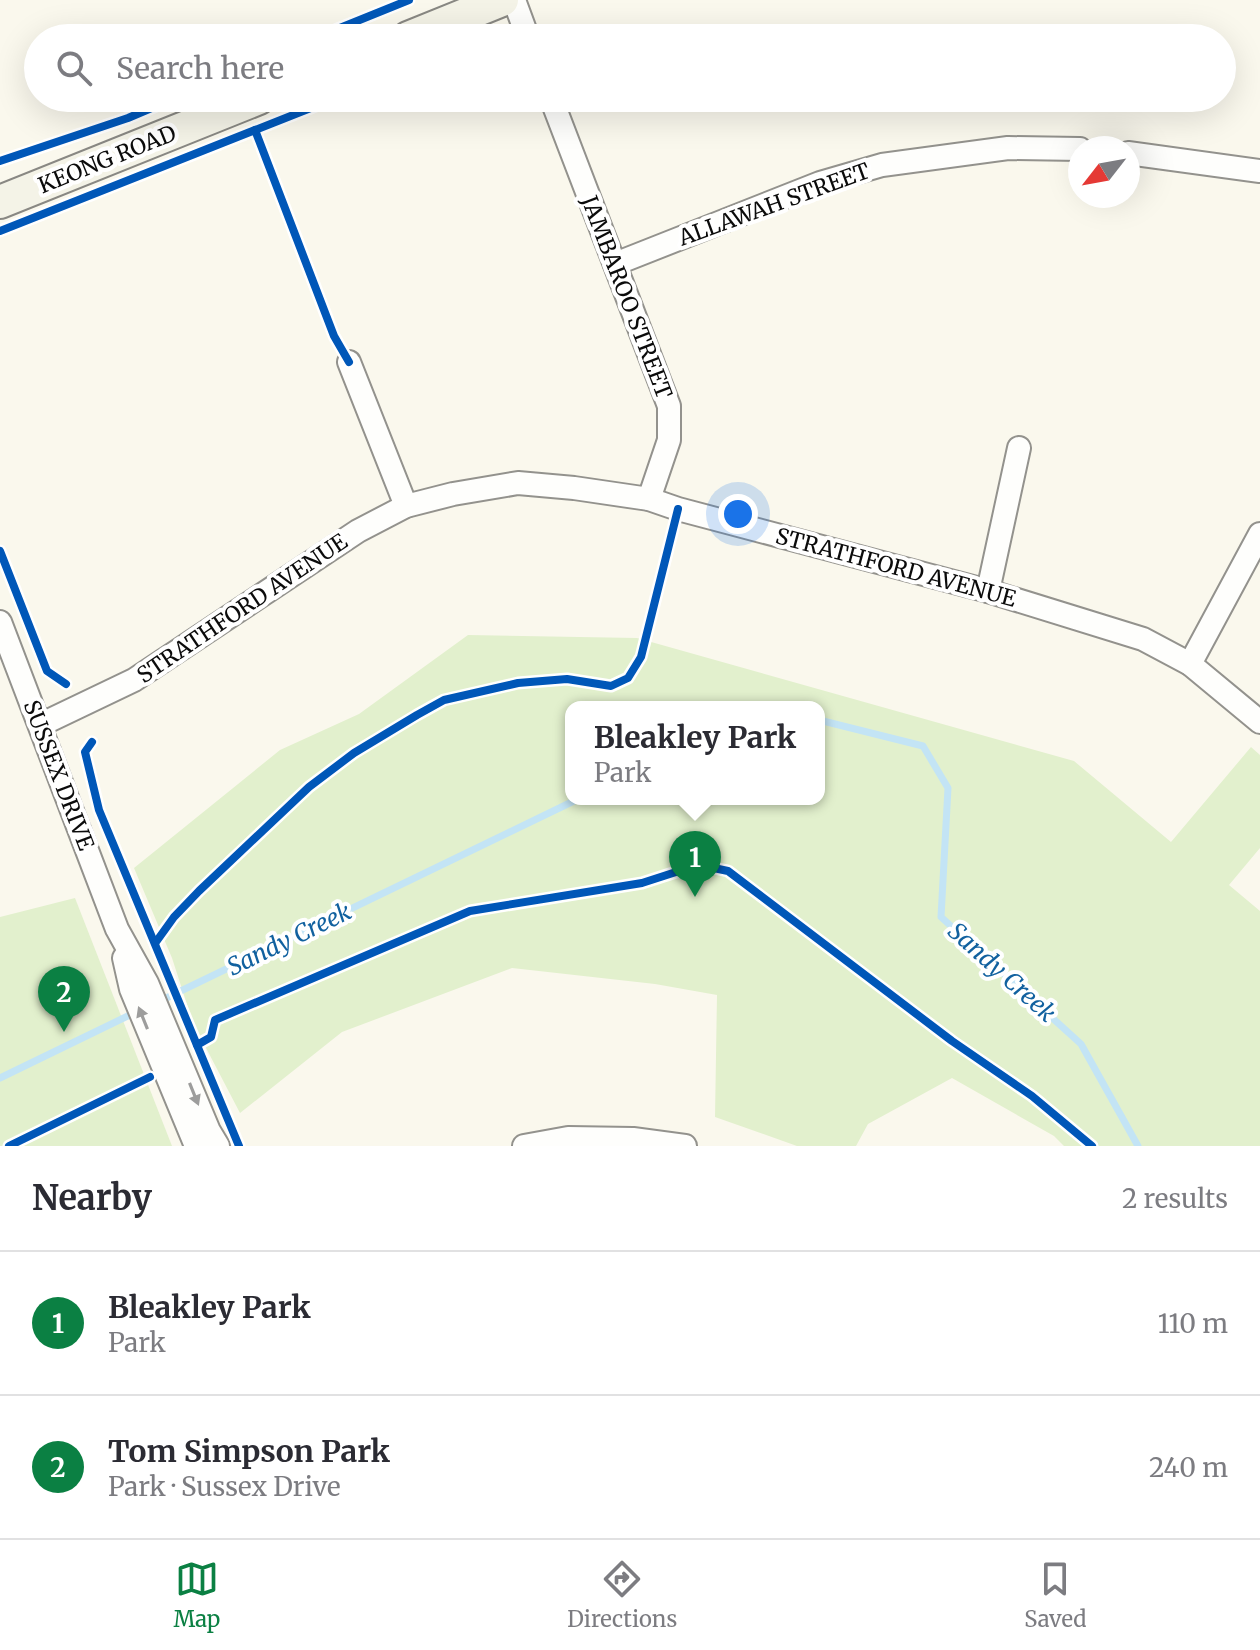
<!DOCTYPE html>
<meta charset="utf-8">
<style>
:root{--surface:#fff;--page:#f7f7f7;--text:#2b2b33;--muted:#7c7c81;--line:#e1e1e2;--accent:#0b8043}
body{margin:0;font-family:Merriweather,serif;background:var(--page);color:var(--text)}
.compass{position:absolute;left:1068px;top:136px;width:72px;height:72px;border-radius:50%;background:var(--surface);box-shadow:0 8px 32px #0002;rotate:239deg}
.you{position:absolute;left:738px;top:514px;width:28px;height:28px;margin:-20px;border:6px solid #fff;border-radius:50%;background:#1a73e8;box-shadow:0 0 0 12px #1a73e833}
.badge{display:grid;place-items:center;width:52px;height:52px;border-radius:50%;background:var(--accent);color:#fff;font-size:26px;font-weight:700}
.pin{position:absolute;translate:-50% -66px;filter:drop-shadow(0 2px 4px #0008)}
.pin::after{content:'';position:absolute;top:42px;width:28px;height:24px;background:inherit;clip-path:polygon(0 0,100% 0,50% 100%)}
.popup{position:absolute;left:565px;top:701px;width:260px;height:104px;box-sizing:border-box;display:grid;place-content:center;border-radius:16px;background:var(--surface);filter:drop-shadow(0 2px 6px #0005);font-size:26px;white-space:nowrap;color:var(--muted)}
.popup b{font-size:30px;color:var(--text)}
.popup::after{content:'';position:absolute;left:50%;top:100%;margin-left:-16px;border:16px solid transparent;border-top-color:var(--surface)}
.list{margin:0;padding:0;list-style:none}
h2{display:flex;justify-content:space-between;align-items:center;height:104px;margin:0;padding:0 32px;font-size:34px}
h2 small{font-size:26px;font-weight:400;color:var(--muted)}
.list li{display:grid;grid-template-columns:52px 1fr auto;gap:24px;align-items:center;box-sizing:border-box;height:144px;padding:0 32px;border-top:2px solid var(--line)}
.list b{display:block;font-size:30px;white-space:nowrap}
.list p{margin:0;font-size:26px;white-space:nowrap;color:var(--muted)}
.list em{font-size:26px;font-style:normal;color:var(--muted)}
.icon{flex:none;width:44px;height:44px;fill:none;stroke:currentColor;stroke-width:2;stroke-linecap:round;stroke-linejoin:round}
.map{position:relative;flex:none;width:1260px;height:1146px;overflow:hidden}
.search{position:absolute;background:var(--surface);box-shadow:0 8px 32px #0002;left:24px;right:24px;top:24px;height:88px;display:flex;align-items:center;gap:20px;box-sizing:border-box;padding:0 28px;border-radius:44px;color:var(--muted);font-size:30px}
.sheet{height:392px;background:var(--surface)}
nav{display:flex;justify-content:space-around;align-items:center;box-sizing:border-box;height:112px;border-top:2px solid var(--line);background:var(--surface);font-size:22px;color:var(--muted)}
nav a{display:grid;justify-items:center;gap:4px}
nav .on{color:var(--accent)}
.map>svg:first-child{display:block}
.green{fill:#e2f0cd;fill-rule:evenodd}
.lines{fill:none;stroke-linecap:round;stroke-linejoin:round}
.stream{stroke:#c3e4f5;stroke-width:7}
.street-casing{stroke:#93928d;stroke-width:26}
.secondary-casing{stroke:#898883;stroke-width:36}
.street{stroke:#fefefc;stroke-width:22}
.secondary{stroke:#f4f3e7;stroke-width:32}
.cycleway-casing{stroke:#fff;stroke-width:13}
.cycleway{stroke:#0057b8;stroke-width:8}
.oneway{fill:#9d9d9c}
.labels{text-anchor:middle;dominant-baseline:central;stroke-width:8;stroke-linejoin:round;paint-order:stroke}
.street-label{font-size:22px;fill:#0b0b0b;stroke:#fff}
.water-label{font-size:24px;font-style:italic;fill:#11619f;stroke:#fff}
</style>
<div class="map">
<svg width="1260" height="1146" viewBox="0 0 1260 1146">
<rect width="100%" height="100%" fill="#faf8ed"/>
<!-- green -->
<g class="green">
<path d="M468,635l169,3 437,123 97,81 80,-95 9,8v93l-31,37 31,26v235h-196l-10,-10 -102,-58 -84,46 -12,22h-59l-82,-29 2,-122 -62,-11 -143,-16 -170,64 -102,81 -47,-90 -21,-65 -38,-90 146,-118 79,-36zM571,707h248v92h-248z"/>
<polygon points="75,898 172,1146 0,1146 0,917"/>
</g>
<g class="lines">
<!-- stream -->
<g class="stream">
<polyline points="819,720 923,746 948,788 941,917 1081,1044 1138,1146"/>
<polyline points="158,1002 578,799"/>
<polyline points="0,1078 136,1012"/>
</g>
<defs>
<g id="street">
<polyline points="514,0 528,38"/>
<polyline points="551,98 669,406 669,440 649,499"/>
<polyline points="1128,153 1260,171"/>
<polyline points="615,264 820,183 882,165 1008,148 1080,149"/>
<polyline points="349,362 406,506"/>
<polyline points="988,591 1019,448"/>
<polyline points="0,622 117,929 147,983 209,1131 218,1146"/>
<polyline points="1190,664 1260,534"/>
<polyline points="40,725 134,680 358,531 406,506 453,494 518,483 574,488 649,499 678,509 988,591 1143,639 1190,664 1260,722"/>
<polyline points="124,958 131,989 196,1146"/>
<polyline points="524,1146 568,1138 633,1139 685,1146"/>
</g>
<g id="secondary">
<polyline points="408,38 502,0"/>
<polyline points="0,202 259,98"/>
</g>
</defs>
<!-- street casing -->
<use href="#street" class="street-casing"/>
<!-- secondary casing -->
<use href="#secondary" class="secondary-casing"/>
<!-- street -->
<use href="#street" class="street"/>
<!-- secondary -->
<use href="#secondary" class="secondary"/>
<defs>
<g id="cycleway">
<polyline points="315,38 409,0"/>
<polyline points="255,130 334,336 349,362"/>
<polyline points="0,161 128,118 175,98"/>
<polyline points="0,231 336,98"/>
<polyline points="0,551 47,671 66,684"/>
<polyline points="92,742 85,752 99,810 239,1146"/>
<polyline points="156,942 174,917 199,891 309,787 354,753 417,715 444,700 518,683 567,679 611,686 628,678 641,657 678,509"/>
<polyline points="197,1045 211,1037 215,1020 470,911 642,883 676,872 709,867 728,871 952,1041 1032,1096 1092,1146"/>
<polyline points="9,1146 150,1077"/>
</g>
</defs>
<!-- cycleway casing -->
<use href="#cycleway" class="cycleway-casing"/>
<!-- cycleway -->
<use href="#cycleway" class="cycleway"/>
</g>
<!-- one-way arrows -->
<defs><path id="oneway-solid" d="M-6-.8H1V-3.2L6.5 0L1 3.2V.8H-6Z" transform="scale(2)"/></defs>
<g class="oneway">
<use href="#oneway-solid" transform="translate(143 1018) rotate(-112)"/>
<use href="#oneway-solid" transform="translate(194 1094) rotate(68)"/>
</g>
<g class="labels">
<!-- street labels -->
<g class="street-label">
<text transform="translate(107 159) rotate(-22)">KEONG ROAD</text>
<text transform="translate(774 204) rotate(-20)">ALLAWAH STREET</text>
<text transform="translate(627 297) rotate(69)">JAMBAROO STREET</text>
<text transform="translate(896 567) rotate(15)">STRATHFORD AVENUE</text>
<text transform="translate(242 608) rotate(-34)">STRATHFORD AVENUE</text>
<text transform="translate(59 775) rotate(69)">SUSSEX DRIVE</text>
</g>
<!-- water labels -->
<g class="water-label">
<text transform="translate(289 939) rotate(-26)">Sandy Creek</text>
<text transform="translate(1002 972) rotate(42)">Sandy Creek</text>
</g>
</g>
</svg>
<svg class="compass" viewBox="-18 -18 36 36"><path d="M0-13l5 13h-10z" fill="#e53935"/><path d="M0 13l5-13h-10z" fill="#7c7c81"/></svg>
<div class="you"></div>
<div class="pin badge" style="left:695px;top:897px">1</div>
<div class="popup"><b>Bleakley Park</b>Park</div>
<div class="pin badge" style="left:64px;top:1032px">2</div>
<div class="search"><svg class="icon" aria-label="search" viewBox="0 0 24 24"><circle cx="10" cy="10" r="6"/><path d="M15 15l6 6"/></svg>Search here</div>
</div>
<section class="sheet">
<h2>Nearby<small>2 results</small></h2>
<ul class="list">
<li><span class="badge">1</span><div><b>Bleakley Park</b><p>Park</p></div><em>110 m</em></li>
<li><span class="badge">2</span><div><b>Tom Simpson Park</b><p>Park · Sussex Drive</p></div><em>240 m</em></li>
</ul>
</section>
<nav>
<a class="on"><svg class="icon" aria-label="map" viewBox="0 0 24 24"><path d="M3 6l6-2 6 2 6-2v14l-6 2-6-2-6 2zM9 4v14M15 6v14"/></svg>Map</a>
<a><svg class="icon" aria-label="directions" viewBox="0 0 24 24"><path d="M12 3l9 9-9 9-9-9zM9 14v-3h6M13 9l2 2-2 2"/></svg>Directions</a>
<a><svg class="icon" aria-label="saved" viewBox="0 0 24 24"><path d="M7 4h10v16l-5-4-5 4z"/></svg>Saved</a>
</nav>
